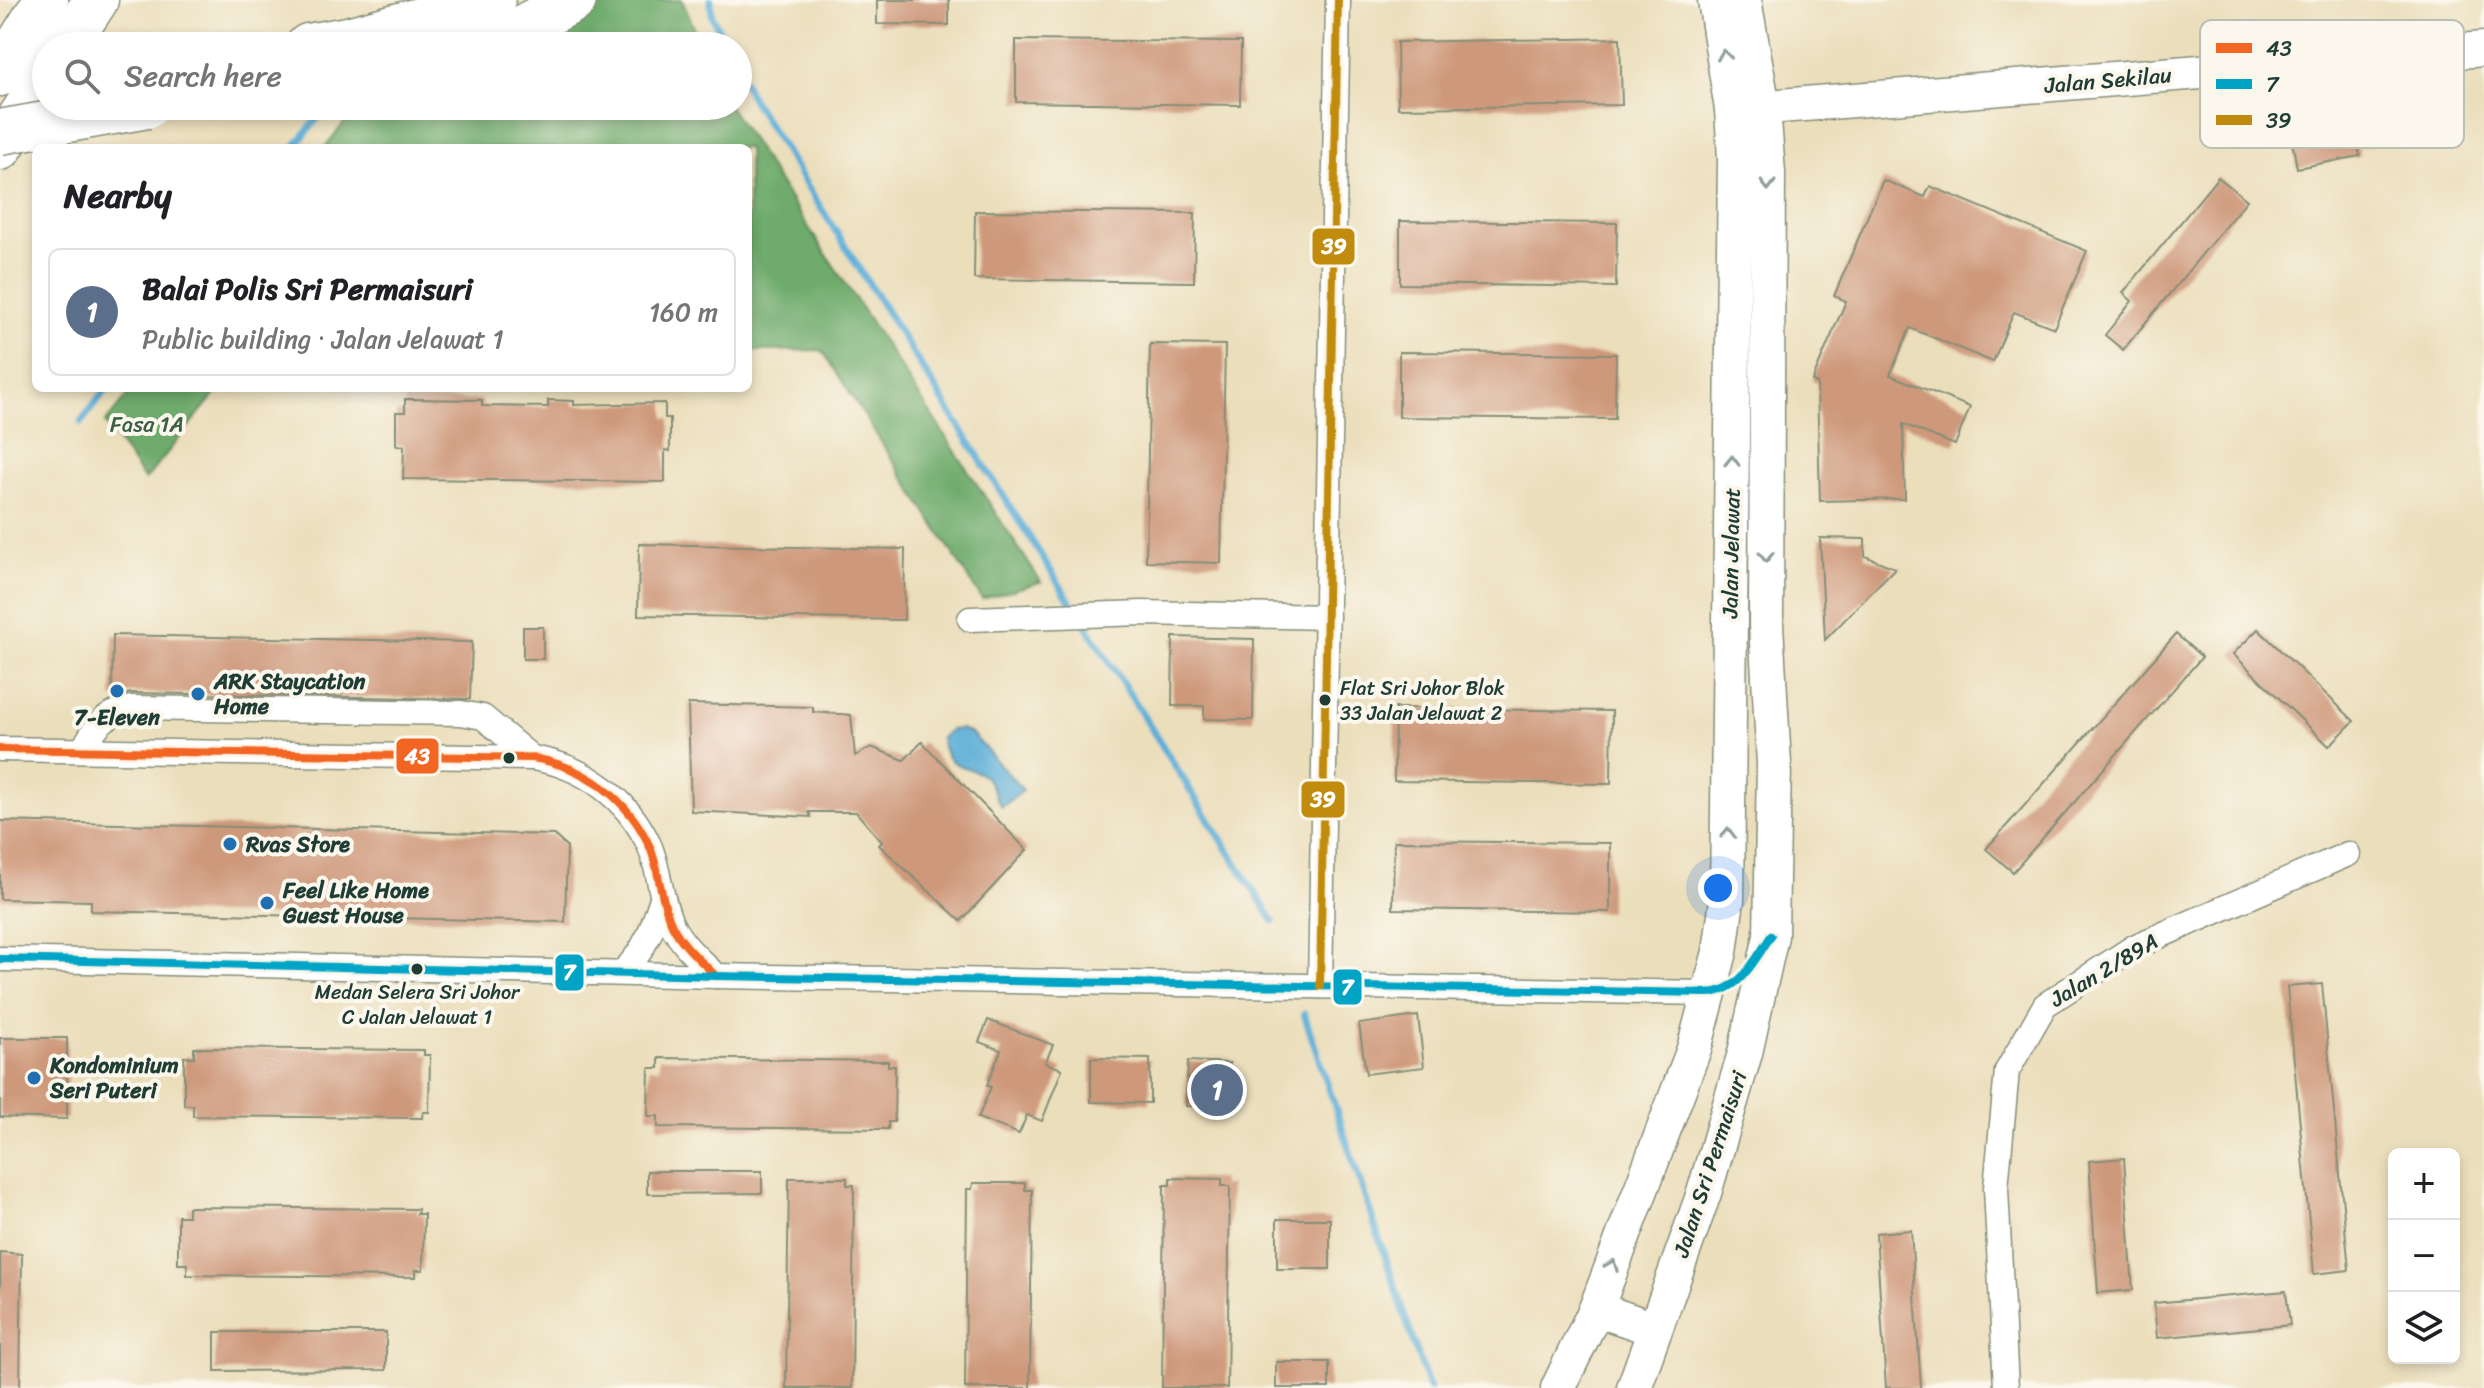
<!DOCTYPE html>
<meta charset="utf-8">
<style>
:root{--surface:#fff;--page:#f6f6f6;--text:#202124;--muted:#757577;--line:#e0e0e0;--accent:#7c3aed}
body{margin:0;font-family:Sriracha,sans-serif;background:var(--page);color:var(--text)}
.controls{position:absolute;right:24px;bottom:24px;display:grid;overflow:hidden;border-radius:12px;box-shadow:0 4px 12px #0003}
.controls button{width:72px;height:72px;display:grid;place-items:center;padding:0;border:0;border-bottom:2px solid var(--line);background:var(--surface);color:var(--text);font:40px sans-serif}
.you{position:absolute;left:1718px;top:888px;width:28px;height:28px;margin:-20px;border:6px solid #fff;border-radius:50%;background:#1a73e8;box-shadow:0 0 0 12px #1a73e833}
.badge{display:grid;place-items:center;width:52px;height:52px;border-radius:50%;background:var(--accent);color:#fff;font-size:26px;font-weight:700}
.pin{position:absolute;translate:-50% -50%;border:4px solid #fff;box-shadow:0 2px 8px #0006}
.list{margin:0;padding:0;list-style:none}
h2{display:flex;justify-content:space-between;align-items:center;height:104px;margin:0;padding:0 32px;font-size:34px}
h2 small{font-size:26px;font-weight:400;color:var(--muted)}
.list li{display:grid;grid-template-columns:52px 1fr auto;gap:24px;align-items:center;box-sizing:border-box;height:128px;margin:0 16px 16px;padding:0 16px;border:2px solid var(--line);border-radius:12px}
.list b{display:block;font-size:30px;white-space:nowrap}
.list p{margin:0;font-size:26px;white-space:nowrap;color:var(--muted)}
.list em{font-size:26px;font-style:normal;color:var(--muted)}
.icon{flex:none;width:44px;height:44px;fill:none;stroke:currentColor;stroke-width:2;stroke-linecap:round;stroke-linejoin:round}
.map{position:relative;flex:none;width:2484px;height:1388px;overflow:hidden}
.search{position:absolute;background:var(--surface);box-shadow:0 4px 12px #0003;left:32px;top:32px;width:720px;height:88px;display:flex;align-items:center;gap:20px;box-sizing:border-box;padding:0 28px;border-radius:44px;color:var(--muted);font-size:30px}
.panel{position:absolute;background:var(--surface);box-shadow:0 4px 12px #0003;left:32px;top:144px;width:720px;height:248px;border-radius:12px}
.map>svg:first-child{display:block}
.forest{fill:#6eab6c;stroke:#467450;stroke-width:2}
.water{fill:#5dafd8;stroke:#3e7686;stroke-width:2}
.lines{fill:none;stroke-linecap:round;stroke-linejoin:round}
.stream{stroke:#5dafd8;stroke-width:7}
.building{fill:#ce987a}
.street-casing{stroke:#858e78;stroke-width:27}
.secondary-casing{stroke:#858e78;stroke-width:37}
.highway-casing{stroke:#858e78;stroke-width:47}
.street{stroke:#fff;stroke-width:24}
.secondary{stroke:#fff;stroke-width:34}
.highway{stroke:#fff;stroke-width:44}
.highway-bridge-casing{stroke:#858e78;stroke-width:47;stroke-linecap:butt}
.highway-bridge{stroke:#fff;stroke-width:44}
.bus-1-casing{stroke:#fbf7ec;stroke-width:14}
.bus-2-casing{stroke:#fbf7ec;stroke-width:14}
.bus-3-casing{stroke:#fbf7ec;stroke-width:14}
.bus-1{stroke:#f26522;stroke-width:8}
.bus-2{stroke:#02a4c6;stroke-width:8}
.bus-3{stroke:#c18c0d;stroke-width:8}
.oneway{stroke:#8f9e9a}
.poi-dot{fill:#1f6fb2;stroke:#fbf7ec;stroke-width:3}
.bus-dot{fill:#1f3d34;stroke:#fbf7ec;stroke-width:3}
.labels{text-anchor:middle;dominant-baseline:central;stroke-width:8;stroke-linejoin:round;paint-order:stroke}
.bus-label{font-size:20px;fill:#1f3d34;stroke:#fbf7ec;text-anchor:start}
.street-label{font-size:22px;fill:#1f3d34;stroke:#fbf7ec}
.park-label{font-size:22px;fill:#3a5f46;stroke:#fbf7ec}
.poi-label{font-size:22px;font-weight:bold;fill:#1f3d34;stroke:#fbf7ec;text-anchor:start}
.key{fill:#fbf7ec;stroke:#b9bfb5;stroke-width:2}
.key-label{font-size:22px;fill:#1f3d34}
.line-badge{stroke:#fbf7ec;stroke-width:3}
.badge-label{font-size:22px;text-anchor:middle;font-weight:bold;fill:#fff}
</style>
<div class="map">
<svg width="2484" height="1388" viewBox="0 0 2484 1388">
<rect width="100%" height="100%" fill="#fbf7ec"/>
<filter id="ink" filterUnits="userSpaceOnUse"><feTurbulence type="fractalNoise" baseFrequency=".0125" numOctaves="2"/><feDisplacementMap in="SourceGraphic" scale="16" xChannelSelector="R" yChannelSelector="G"/><feConvolveMatrix kernelMatrix="1 2 1 2 8 2 1 2 1" color-interpolation-filters="sRGB"/></filter>
<filter id="wash" filterUnits="userSpaceOnUse"><feTurbulence type="fractalNoise" baseFrequency=".006" numOctaves="4" result="noise"/><feDisplacementMap in="SourceGraphic" scale="32" xChannelSelector="R" yChannelSelector="G"/><feGaussianBlur stdDeviation="1.8" result="paint"/><feColorMatrix in="noise" values="0 0 0 0 0 0 0 0 0 0 0 0 0 0 0 0 0 1.4 0 .05"/><feComposite in="paint" operator="in"/></filter>
<g filter="url(#wash)">
<rect width="100%" height="100%" fill="#ebdebb"/>
<!-- forest -->
<g class="forest">
<polygon points="608,0 682,0 702,46 487,46"/>
<polygon points="358,106 729,106 1041,582 982,599 822,350 748,351 748,148 324,148"/>
<polygon points="133,388 220,388 145,480 105,423"/>
</g>
<!-- water -->
<path class="water" d="M961,729l11,5 51,56 -21,17c-8,-9 -9,-22 -15,-28 -16,-17 -41,-5 -46,-41l9,-8z"/>
<g class="lines">
<!-- stream -->
<g class="stream">
<polyline points="711,0 712,16 726,46"/>
<polyline points="738,70 752,99 1075,609"/>
<polyline points="294,148 327,106"/>
<polyline points="81,422 107,388"/>
<polyline points="1082,619 1273,921"/>
<polyline points="1304,1014 1429,1388"/>
</g>
</g>
<g id="blocks">
<!-- building -->
<g class="building">
<polygon points="877,0 949,0 949,25 877,24"/>
<polygon points="1620,38 1622,105 1398,108 1397,42"/>
<polygon points="1016,40 1241,42 1240,105 1016,102"/>
<polygon points="2407,103 2414,137 2358,148 2360,156 2297,168 2289,125"/>
<polygon points="2218,177 2247,200 2123,350 2105,335 2132,301 2123,293"/>
<polygon points="1883,180 1925,197 1930,186 2087,251 2054,328 2014,312 1993,362 1910,328 1890,375 1970,407 1955,445 1903,424 1905,499 1820,501 1817,383 1812,381 1846,301 1834,296"/>
<polygon points="975,211 1195,213 1194,282 974,279"/>
<polygon points="1400,221 1617,223 1616,287 1400,284"/>
<polygon points="1150,344 1225,345 1221,563 1146,561"/>
<polygon points="1399,352 1616,354 1615,419 1399,417"/>
<polygon points="405,399 482,400 482,406 548,407 548,400 574,401 574,405 665,403 665,418 670,418 670,451 665,450 665,482 403,479 404,446 396,445 396,412 405,412"/>
<polygon points="1820,538 1865,539 1865,556 1895,568 1825,640"/>
<polygon points="639,544 905,549 904,620 638,615"/>
<rect x="523" y="627" width="20" height="32"/>
<polygon points="2258,629 2354,721 2329,746 2233,654"/>
<polygon points="2176,634 2202,657 2013,872 1986,849"/>
<polygon points="113,635 472,642 470,699 131,693 112,698"/>
<polygon points="1173,637 1254,639 1253,720 1204,719 1204,706 1172,706"/>
<polygon points="688,704 813,707 813,712 851,715 855,756 871,747 904,760 922,742 1027,850 961,921 879,845 882,842 856,812 809,812 811,817 691,811"/>
<polygon points="1395,708 1612,711 1611,784 1394,781"/>
<polygon points="0,821 554,835 567,847 565,922 91,911 91,901 0,899"/>
<polygon points="1394,841 1610,843 1610,912 1393,909"/>
<polygon points="2322,984 2349,1270 2314,1274 2287,987"/>
<polygon points="1418,1016 1424,1067 1366,1074 1359,1024"/>
<polygon points="988,1020 1053,1045 1045,1063 1062,1069 1042,1121 1027,1115 1019,1134 978,1118 991,1087 987,1085 1001,1050 979,1042"/>
<polygon points="0,1038 67,1038 67,1119 0,1117"/>
<polygon points="194,1048 424,1050 424,1055 430,1055 429,1112 423,1112 422,1118 193,1116 193,1105 184,1105 184,1057 194,1057"/>
<polygon points="659,1058 888,1061 888,1066 895,1066 894,1122 888,1122 888,1129 658,1127 658,1116 648,1116 649,1068 659,1068"/>
<polygon points="1091,1058 1150,1059 1150,1103 1091,1102"/>
<polygon points="1188,1061 1230,1063 1229,1096 1206,1095 1206,1107 1186,1106"/>
<polygon points="2124,1158 2133,1290 2098,1293 2089,1161"/>
<polygon points="647,1171 762,1171 762,1193 647,1194"/>
<polygon points="789,1178 847,1178 847,1185 854,1185 852,1388 786,1388"/>
<polygon points="1170,1178 1222,1179 1222,1186 1230,1186 1227,1388 1162,1388 1164,1185 1170,1185"/>
<polygon points="973,1183 1025,1183 1025,1190 1032,1190 1030,1388 965,1388 967,1189 972,1189"/>
<polygon points="188,1207 418,1209 417,1214 424,1214 423,1270 416,1270 416,1277 187,1275 187,1264 178,1264 178,1216 188,1216"/>
<rect x="1277" y="1219" width="53" height="50"/>
<polygon points="1911,1230 1921,1388 1886,1388 1876,1233"/>
<polygon points="0,1252 22,1254 20,1388 0,1388"/>
<polygon points="2286,1291 2290,1325 2157,1338 2154,1303"/>
<polygon points="215,1332 386,1332 386,1370 215,1371"/>
<rect x="1276" y="1362" width="53" height="26"/>
</g>
</g>
</g>
<g filter="url(#ink)">
<use href="#blocks" fill-opacity="0" stroke="#858e78" stroke-width="2"/>
<g class="lines">
<defs>
<g id="street">
<polyline points="970,619 1142,613 1327,617"/>
<path d="M0,749l532,9c52,8 96,40 118,89 10,25 10,53 22,78 10,20 28,35 44,51"/>
<path d="M83,750c11,-23 22,-37 48,-42l330,5 22,4 49,41"/>
<polyline points="0,959 716,976 1707,993"/>
<path d="M622,972c23,-20 31,-45 40,-74"/>
<polyline points="1320,986 1338,0"/>
<polyline points="2006,1388 1996,1188 2007,1071 2045,1005 2134,947 2348,854"/>
</g>
<g id="secondary">
<polyline points="1743,109 2484,49"/>
<polyline points="1596,1309 1654,1329"/>
<polyline points="1558,1388 1596,1309 1694,1049 1720,952 1727,900 1735,158 1732,110 1715,0"/>
<polyline points="1634,1388 1704,1193 1745,1053 1771,936 1774,764 1766,625 1768,173 1763,107 1744,0"/>
</g>
<g id="highway">
<polyline points="66,46 96,0"/>
<polyline points="308,46 348,39 493,0"/>
<polyline points="459,46 515,31 574,0"/>
<polyline points="0,74 46,0"/>
<polyline points="0,148 46,78"/>
</g>
</defs>
<!-- street casing -->
<use href="#street" class="street-casing"/>
<!-- secondary casing -->
<use href="#secondary" class="secondary-casing"/>
<!-- highway casing -->
<use href="#highway" class="highway-casing"/>
<!-- street -->
<use href="#street" class="street"/>
<!-- secondary -->
<use href="#secondary" class="secondary"/>
<!-- highway -->
<use href="#highway" class="highway"/>
<defs>
<polyline id="highway-bridge" points="0,132 147,106"/>
</defs>
<!-- highway-bridge casing -->
<use href="#highway-bridge" class="highway-bridge-casing"/>
<!-- highway-bridge -->
<use href="#highway-bridge" class="highway-bridge"/>
<defs>
<path id="bus-1" d="M0,749l532,9c52,8 96,40 118,89 10,25 10,53 22,78 10,20 28,35 44,51"/>
<path id="bus-2" d="M0,959l716,17 991,17c33,-1 47,-32 64,-57"/>
<polyline id="bus-3" points="1320,986 1338,0"/>
</defs>
<!-- bus-1 casing -->
<use href="#bus-1" class="bus-1-casing"/>
<!-- bus-2 casing -->
<use href="#bus-2" class="bus-2-casing"/>
<!-- bus-3 casing -->
<use href="#bus-3" class="bus-3-casing"/>
<!-- bus-1 -->
<use href="#bus-1" class="bus-1"/>
<!-- bus-2 -->
<use href="#bus-2" class="bus-2"/>
<!-- bus-3 -->
<use href="#bus-3" class="bus-3"/>
</g>
<!-- one-way arrows -->
<defs><path id="oneway-chevron" d="M-2-3.5L2.5 0L-2 3.5" fill="none" stroke-width="1.6" stroke-linecap="round" stroke-linejoin="round" transform="scale(2)"/></defs>
<g class="oneway">
<use href="#oneway-chevron" transform="translate(1724 55) rotate(-98)"/>
<use href="#oneway-chevron" transform="translate(1768 185) rotate(90)"/>
<use href="#oneway-chevron" transform="translate(1732 461) rotate(-89)"/>
<use href="#oneway-chevron" transform="translate(1766 557) rotate(90)"/>
<use href="#oneway-chevron" transform="translate(1728 833) rotate(-89)"/>
<use href="#oneway-chevron" transform="translate(1612 1265) rotate(-69)"/>
</g>
</g>
<!-- markers -->
<g class="poi-dot">
<circle cx="117" cy="691" r="8"/>
<circle cx="198" cy="694" r="8"/>
<circle cx="230" cy="844" r="8"/>
<circle cx="267" cy="903" r="8"/>
<circle cx="34" cy="1078" r="8"/>
</g>
<g class="bus-dot">
<circle cx="1325" cy="700" r="7"/>
<circle cx="509" cy="758" r="7"/>
<circle cx="417" cy="969" r="7"/>
</g>
<g class="labels">
<!-- bus labels -->
<g class="bus-label">
<text x="1340" y="688">Flat Sri Johor Blok<tspan x="1340" dy="25">33 Jalan Jelawat 2</tspan></text>
<text x="417" y="992" text-anchor="middle">Medan Selera Sri Johor<tspan x="417" dy="25">C Jalan Jelawat 1</tspan></text>
</g>
<!-- street labels -->
<g class="street-label">
<text transform="translate(2108 80) rotate(-5)">Jalan Sekilau</text>
<text transform="translate(1731 553) rotate(-89)">Jalan Jelawat</text>
<text transform="translate(2104 970) rotate(-31)">Jalan 2/89A</text>
<text transform="translate(1710 1164) rotate(-72)">Jalan Sri Permaisuri</text>
</g>
<!-- park labels -->
<g class="park-label">
<text x="147" y="424">Fasa 1A</text>
</g>
<!-- poi labels -->
<g class="poi-label">
<text x="214" y="681">ARK Staycation<tspan x="214" dy="25">Home</tspan></text>
<text x="117" y="717" text-anchor="middle">7-Eleven</text>
<text x="246" y="844">Rvas Store</text>
<text x="283" y="890">Feel Like Home<tspan x="283" dy="25">Guest House</tspan></text>
<text x="50" y="1065">Kondominium<tspan x="50" dy="25">Seri Puteri</tspan></text>
</g>
</g>
<!-- legend -->
<rect x="2200" y="20" width="264" height="128" rx="12" class="key"/>
<rect x="2216" y="43" width="36" height="10" fill="#f26522"/>
<rect x="2216" y="79" width="36" height="10" fill="#02a4c6"/>
<rect x="2216" y="115" width="36" height="10" fill="#c18c0d"/>
<g class="key-label">
<text x="2266" y="56">43</text>
<text x="2266" y="92">7</text>
<text x="2266" y="128">39</text>
</g>
<g class="line-badge">
<rect x="1311" y="227" width="45" height="39" rx="8" fill="#c18c0d"/>
<rect x="395" y="737" width="45" height="38" rx="8" fill="#f26522"/>
<rect x="1300" y="780" width="46" height="39" rx="8" fill="#c18c0d"/>
<rect x="554" y="953" width="31" height="39" rx="8" fill="#02a4c6"/>
<rect x="1332" y="968" width="31" height="38" rx="8" fill="#02a4c6"/>
</g>
<g class="badge-label">
<text x="1334" y="254">39</text>
<text x="417" y="764">43</text>
<text x="1323" y="807">39</text>
<text x="569" y="980">7</text>
<text x="1347" y="995">7</text>
</g>
</svg>
<div class="controls">
<button>+</button>
<button>−</button>
<button><svg class="icon" aria-label="layers" viewBox="0 0 24 24"><path d="M12 4l9 5-9 5-9-5zM3 14l9 5 9-5"/></svg></button>
</div>
<div class="you"></div>
<div class="pin badge" style="left:1217px;top:1090px;background:#5c6f8a">1</div>
<div class="search"><svg class="icon" aria-label="search" viewBox="0 0 24 24"><circle cx="10" cy="10" r="6"/><path d="M15 15l6 6"/></svg>Search here</div>
<section class="panel">
<h2>Nearby<small></small></h2>
<ul class="list">
<li><span class="badge" style="background:#5c6f8a">1</span><div><b>Balai Polis Sri Permaisuri</b><p>Public building · Jalan Jelawat 1</p></div><em>160 m</em></li>
</ul>
</section>
</div>
